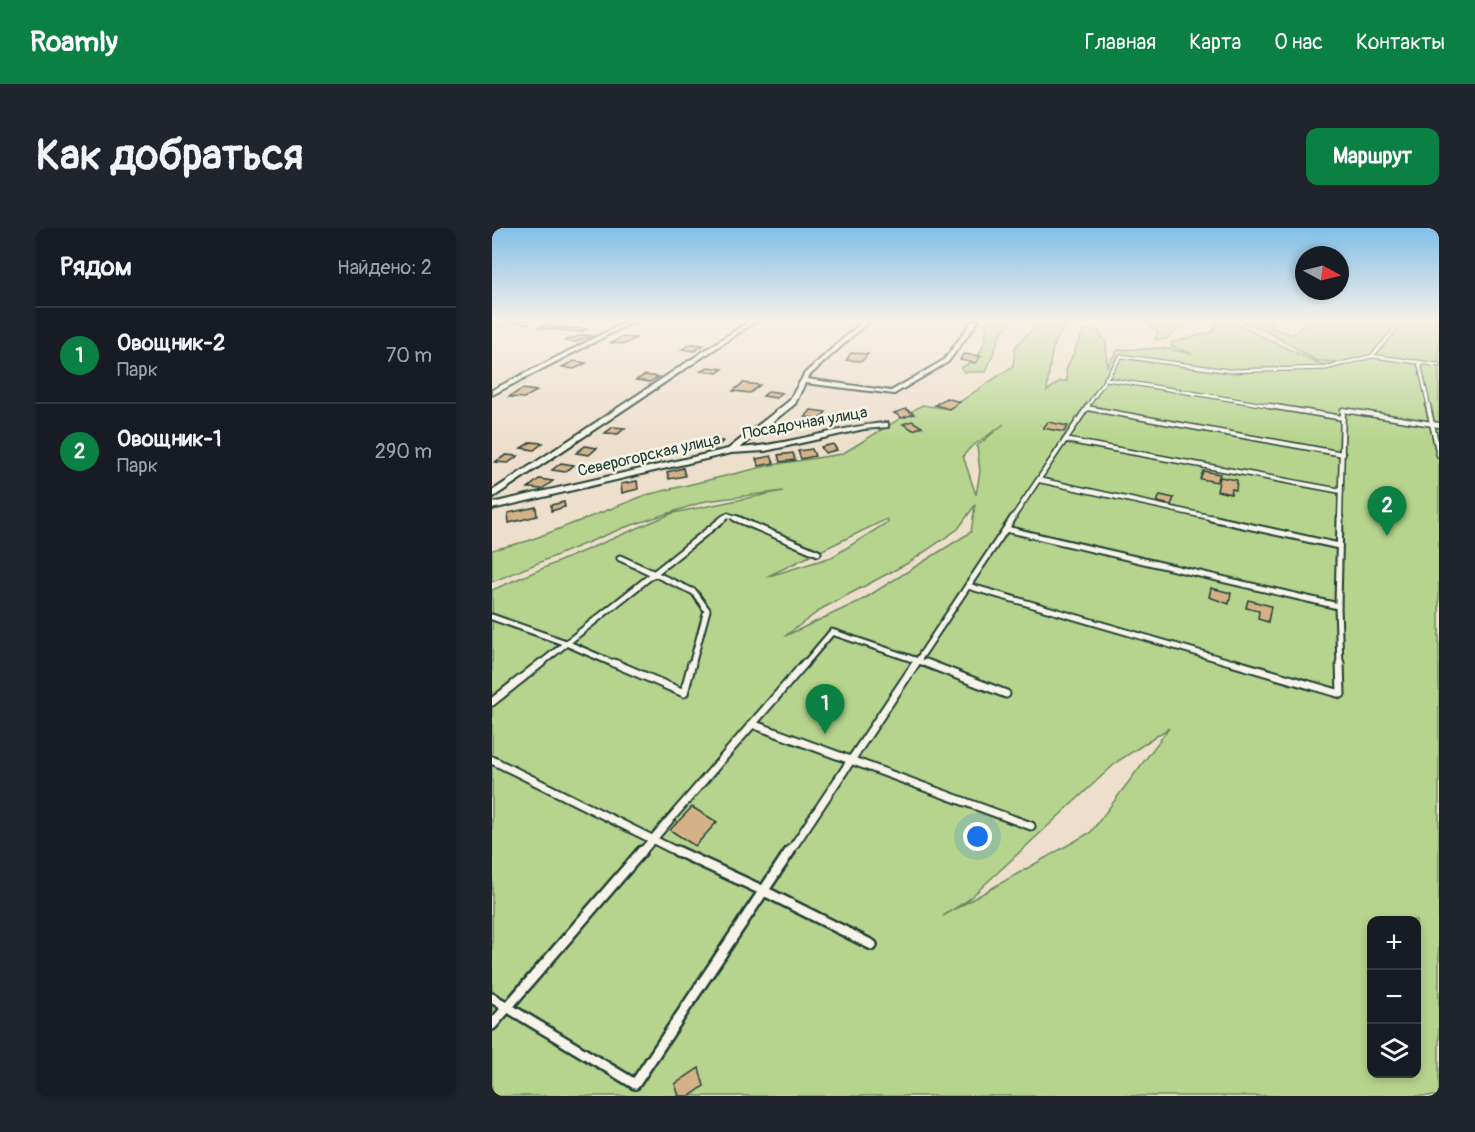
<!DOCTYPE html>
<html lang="ru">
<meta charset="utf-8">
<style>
:root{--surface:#171b24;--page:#20242c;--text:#f1f3f6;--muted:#9ea1a6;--line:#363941;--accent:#0b8043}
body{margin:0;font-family:Pangolin,sans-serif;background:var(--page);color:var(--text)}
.controls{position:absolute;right:18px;bottom:18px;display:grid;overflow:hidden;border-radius:12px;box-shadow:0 3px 9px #0003}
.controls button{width:54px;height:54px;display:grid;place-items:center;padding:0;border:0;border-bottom:2px solid var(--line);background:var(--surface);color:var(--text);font:30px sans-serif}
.compass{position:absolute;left:803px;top:18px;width:54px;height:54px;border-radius:50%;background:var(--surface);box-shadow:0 3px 9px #0003;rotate:97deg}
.you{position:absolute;left:486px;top:609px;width:21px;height:21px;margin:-15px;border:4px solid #fff;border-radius:50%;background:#1a73e8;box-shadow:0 0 0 9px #1a73e833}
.badge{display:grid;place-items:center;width:39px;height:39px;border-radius:50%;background:var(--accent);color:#fff;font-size:20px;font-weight:700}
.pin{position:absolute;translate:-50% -50px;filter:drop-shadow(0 2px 3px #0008)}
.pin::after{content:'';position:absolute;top:32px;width:21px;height:18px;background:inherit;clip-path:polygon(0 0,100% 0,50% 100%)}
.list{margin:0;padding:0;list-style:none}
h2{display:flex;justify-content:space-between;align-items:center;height:78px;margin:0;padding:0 24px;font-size:26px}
h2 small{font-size:20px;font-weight:400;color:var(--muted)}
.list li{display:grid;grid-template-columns:39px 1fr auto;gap:18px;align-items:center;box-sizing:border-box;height:96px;padding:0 24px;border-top:2px solid var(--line)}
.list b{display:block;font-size:22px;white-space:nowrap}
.list p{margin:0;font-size:20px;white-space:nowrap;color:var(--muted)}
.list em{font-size:20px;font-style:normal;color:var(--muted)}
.icon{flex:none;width:33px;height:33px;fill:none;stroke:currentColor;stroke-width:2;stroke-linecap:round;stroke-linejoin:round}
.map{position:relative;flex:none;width:947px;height:868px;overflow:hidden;border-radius:12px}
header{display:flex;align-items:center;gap:36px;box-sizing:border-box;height:84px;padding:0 30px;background:var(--accent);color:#fff}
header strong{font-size:28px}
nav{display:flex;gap:33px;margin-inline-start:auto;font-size:21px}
.intro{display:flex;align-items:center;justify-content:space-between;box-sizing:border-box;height:144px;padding:0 36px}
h1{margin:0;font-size:42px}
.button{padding:15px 27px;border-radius:12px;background:var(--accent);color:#fff;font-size:21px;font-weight:700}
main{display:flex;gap:36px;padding:0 36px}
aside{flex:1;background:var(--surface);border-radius:12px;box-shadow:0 3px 9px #0003}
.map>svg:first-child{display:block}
.green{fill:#b6d48d;stroke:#6a8860;stroke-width:1.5;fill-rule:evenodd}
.building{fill:#d5b187;stroke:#1f3d34;stroke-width:1.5}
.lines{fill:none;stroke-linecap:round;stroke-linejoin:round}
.lane-far4-casing{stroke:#1f3d34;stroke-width:5}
.lane-far3-casing{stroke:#1f3d34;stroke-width:7}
.lane-far2-casing{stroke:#1f3d34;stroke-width:9}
.lane-far1-casing{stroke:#1f3d34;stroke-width:11}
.lane-casing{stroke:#1f3d34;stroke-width:14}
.street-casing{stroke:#1f3d34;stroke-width:4}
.lane-far4{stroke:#f7f3e8;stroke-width:3}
.lane-far3{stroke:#f7f3e8;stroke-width:4}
.lane-far2{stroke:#f7f3e8;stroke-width:5}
.lane-far1{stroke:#f7f3e8;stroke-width:7}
.lane{stroke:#f7f3e8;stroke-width:9}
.street{fill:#f7f3e8;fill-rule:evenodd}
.labels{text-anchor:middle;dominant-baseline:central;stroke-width:5;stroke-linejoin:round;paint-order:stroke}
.far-street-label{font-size:16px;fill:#1f3d34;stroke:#f7f3e8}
</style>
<header>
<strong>Roamly</strong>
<nav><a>Главная</a><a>Карта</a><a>О нас</a><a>Контакты</a></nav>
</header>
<div class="intro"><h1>Как добраться</h1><a class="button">Маршрут</a></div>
<main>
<aside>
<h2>Рядом<small>Найдено: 2</small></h2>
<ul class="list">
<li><span class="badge">1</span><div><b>Овощник-2</b><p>Парк</p></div><em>70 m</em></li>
<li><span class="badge">2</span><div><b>Овощник-1</b><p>Парк</p></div><em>290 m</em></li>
</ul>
</aside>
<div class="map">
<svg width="947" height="868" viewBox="0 0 947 868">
<rect width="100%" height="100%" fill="#eddfcb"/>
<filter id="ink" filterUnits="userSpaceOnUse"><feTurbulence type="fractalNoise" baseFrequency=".0167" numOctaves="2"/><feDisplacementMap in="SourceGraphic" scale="12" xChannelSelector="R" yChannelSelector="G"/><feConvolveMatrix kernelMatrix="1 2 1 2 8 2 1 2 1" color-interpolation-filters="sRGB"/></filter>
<g filter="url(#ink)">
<!-- green -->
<g class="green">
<path d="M495,92h24l-10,13 -15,39h-22l-3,-4c22,-11 25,-24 26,-48z"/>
<path d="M550,92h35c-28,11 -27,46 -30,71l13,-10h7l-1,-11 18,-40 14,1 8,11 1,24 11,-16 46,-2 28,6 -21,-8 1,-4 40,-10 5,-8 -2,-4 14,1 91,43h14l3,-2 -20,-1 -54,-32 -26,-9h37l-4,7 22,8 19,-15h47l8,4 10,-4h63v776h-947v-506l181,-77 110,-22 -77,10 -83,27 -131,54v-32l36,-9 118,-46 125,-30 71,-11 80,-49 27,4 64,-43 2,-19zM512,196l-27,22 3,25 -4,24 -13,-39 7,-8zM483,277l-4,27 -109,68 -77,36 38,-28 85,-45 50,-34zM395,291l1,3 -56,35 -66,20zM677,500l-78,104 -148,84 25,-16 150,-139zM880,692h44v154h-44z"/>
<polygon points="651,92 699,92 674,111 663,112 666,104"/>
</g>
<!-- building -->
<g class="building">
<polygon points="52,98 95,101 89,104 46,100"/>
<polygon points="91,107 108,109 93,110 84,114 72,113"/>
<polygon points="130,109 144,110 133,116 119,115"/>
<polygon points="199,116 212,117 202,123 190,121"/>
<polygon points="359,125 376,126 370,133 354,132"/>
<polygon points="471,126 489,128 483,135 468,132"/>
<polygon points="82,133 94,135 82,141 70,139"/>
<polygon points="216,139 231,141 225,145 209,143"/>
<polygon points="153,147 167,149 158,154 144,152"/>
<polygon points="251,155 268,157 258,165 241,163"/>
<polygon points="30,161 45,163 32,170 17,169"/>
<polygon points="277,163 290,165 284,170 271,168"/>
<polygon points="454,170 468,174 457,181 443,177"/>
<polygon points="414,181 422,186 410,190 402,185"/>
<polygon points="319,182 334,184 328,191 313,189"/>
<polygon points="342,185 352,186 345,194 335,193"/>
<polygon points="420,193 430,199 421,202 411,196"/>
<polygon points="556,194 576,198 572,204 551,200"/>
<polygon points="295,195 307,197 300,203 289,201"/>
<polygon points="121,199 133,200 126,206 113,205"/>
<polygon points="218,212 231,213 224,220 211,218"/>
<polygon points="39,214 51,215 42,222 29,220"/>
<polygon points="341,216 345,222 333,225 329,219"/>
<polygon points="93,218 105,220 97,227 84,225"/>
<polygon points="320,221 323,228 309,231 306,223"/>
<polygon points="163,224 176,225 169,232 155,230"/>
<polygon points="301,225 303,232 288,234 286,227"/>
<polygon points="14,227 26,228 16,235 3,234"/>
<polygon points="279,228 282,235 267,238 264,231"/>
<polygon points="69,235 82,237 73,244 60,242"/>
<polygon points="191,240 193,248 177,251 175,244"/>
<polygon points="711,243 728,246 725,254 708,251"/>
<polygon points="728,249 745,252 744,262 740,261 739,266 725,263"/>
<polygon points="47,251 61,253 50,261 36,260"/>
<polygon points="145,253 146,261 130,265 129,256"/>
<polygon points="668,267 682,270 679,277 665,274"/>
<polygon points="72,274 73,279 59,283 59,277"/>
<polygon points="44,279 45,288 17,295 16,285"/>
<polygon points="719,360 739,365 737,376 717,369"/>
<polygon points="756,372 779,378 776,394 766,391 767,383 754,380"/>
<polygon points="200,579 225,594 203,618 178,602"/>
<polygon points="207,840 212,858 198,868 187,868 183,856"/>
</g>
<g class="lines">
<defs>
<g id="lane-far4">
<polyline points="21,92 37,94"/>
<polyline points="0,100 19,92"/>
<polyline points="880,128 910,94 915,92"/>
<polyline points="927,134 937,179"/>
<polyline points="614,151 786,179"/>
<polyline points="595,179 629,128 737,143 834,140 880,128 947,137"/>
</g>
<g id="lane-far3">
<polyline points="777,178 851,190"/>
<polyline points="936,178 947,227"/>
<polyline points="595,180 851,226"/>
<polyline points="573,212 849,263"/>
<polyline points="547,252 726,291"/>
<polyline points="230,291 236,287 246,291"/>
<polyline points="520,291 596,178"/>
<polyline points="848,291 851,182 947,197"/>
</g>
<g id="lane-far2">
<polyline points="243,290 326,325"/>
<polyline points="719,290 847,318"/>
<polyline points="514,301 846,378"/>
<polyline points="128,330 202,364 215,382 200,437"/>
<polyline points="476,358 748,437"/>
<polyline points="0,389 74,415 125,437"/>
<polyline points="47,437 232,290"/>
<polyline points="312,437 340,404 438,437"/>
<polyline points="423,437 521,290"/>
<polyline points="848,437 846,378 848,290"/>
</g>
<g id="lane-far1">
<polyline points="122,435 192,465 200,435"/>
<polyline points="434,435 514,466"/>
<polyline points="742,435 849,466 848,435"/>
<polyline points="0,474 49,435"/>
<polyline points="260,496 539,598"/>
<polyline points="0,532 188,625"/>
<polyline points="149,625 313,435"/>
<polyline points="297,625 424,435"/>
</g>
<g id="lane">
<polyline points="185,623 272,663 380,717"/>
<polyline points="0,770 143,856 298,623"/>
<polyline points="0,797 150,623"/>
</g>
<g id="street">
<polygon points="138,92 145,92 0,167 0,162"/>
<polygon points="259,92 266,92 0,270 0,263"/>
<path d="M372,92h6l-60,55 -3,4 84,12 53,-31 29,-40h6l-31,42 -54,32 -89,-11 -10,21 -55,44c49,-3 96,-21 145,-25h3v4l-24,2 -99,22 -34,2 -239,56v-6l236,-54 61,-48 16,-28z"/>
</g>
</defs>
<!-- lane-far4 casing -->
<use href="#lane-far4" class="lane-far4-casing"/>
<!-- lane-far3 casing -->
<use href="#lane-far3" class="lane-far3-casing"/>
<!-- lane-far2 casing -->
<use href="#lane-far2" class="lane-far2-casing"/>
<!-- lane-far1 casing -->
<use href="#lane-far1" class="lane-far1-casing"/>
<!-- lane casing -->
<use href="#lane" class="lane-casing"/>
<!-- street casing -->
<use href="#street" class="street-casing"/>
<!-- lane-far4 -->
<use href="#lane-far4" class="lane-far4"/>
<!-- lane-far3 -->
<use href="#lane-far3" class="lane-far3"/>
<!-- lane-far2 -->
<use href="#lane-far2" class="lane-far2"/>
<!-- lane-far1 -->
<use href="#lane-far1" class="lane-far1"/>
<!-- lane -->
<use href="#lane" class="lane"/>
<!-- street -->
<use href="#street" class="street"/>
</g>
</g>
<!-- sky -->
<linearGradient id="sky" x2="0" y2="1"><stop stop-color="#81bfe8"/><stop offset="0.43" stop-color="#f7f1e8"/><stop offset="1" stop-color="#f7f1e8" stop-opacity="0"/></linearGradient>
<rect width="947" height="214" fill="url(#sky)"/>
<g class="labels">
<!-- far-street labels -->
<g class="far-street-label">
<text transform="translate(313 195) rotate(-10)">Посадочная улица</text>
<text transform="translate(157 227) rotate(-13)">Северогорская улица</text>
</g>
</g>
</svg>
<div class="controls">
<button>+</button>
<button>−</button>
<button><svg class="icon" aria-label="layers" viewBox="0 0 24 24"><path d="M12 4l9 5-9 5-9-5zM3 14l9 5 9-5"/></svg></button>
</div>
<svg class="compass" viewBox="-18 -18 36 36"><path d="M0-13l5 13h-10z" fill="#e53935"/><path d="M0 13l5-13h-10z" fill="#9ea1a6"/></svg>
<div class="you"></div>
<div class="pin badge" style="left:333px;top:506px">1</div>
<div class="pin badge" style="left:895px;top:308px">2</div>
</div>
</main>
